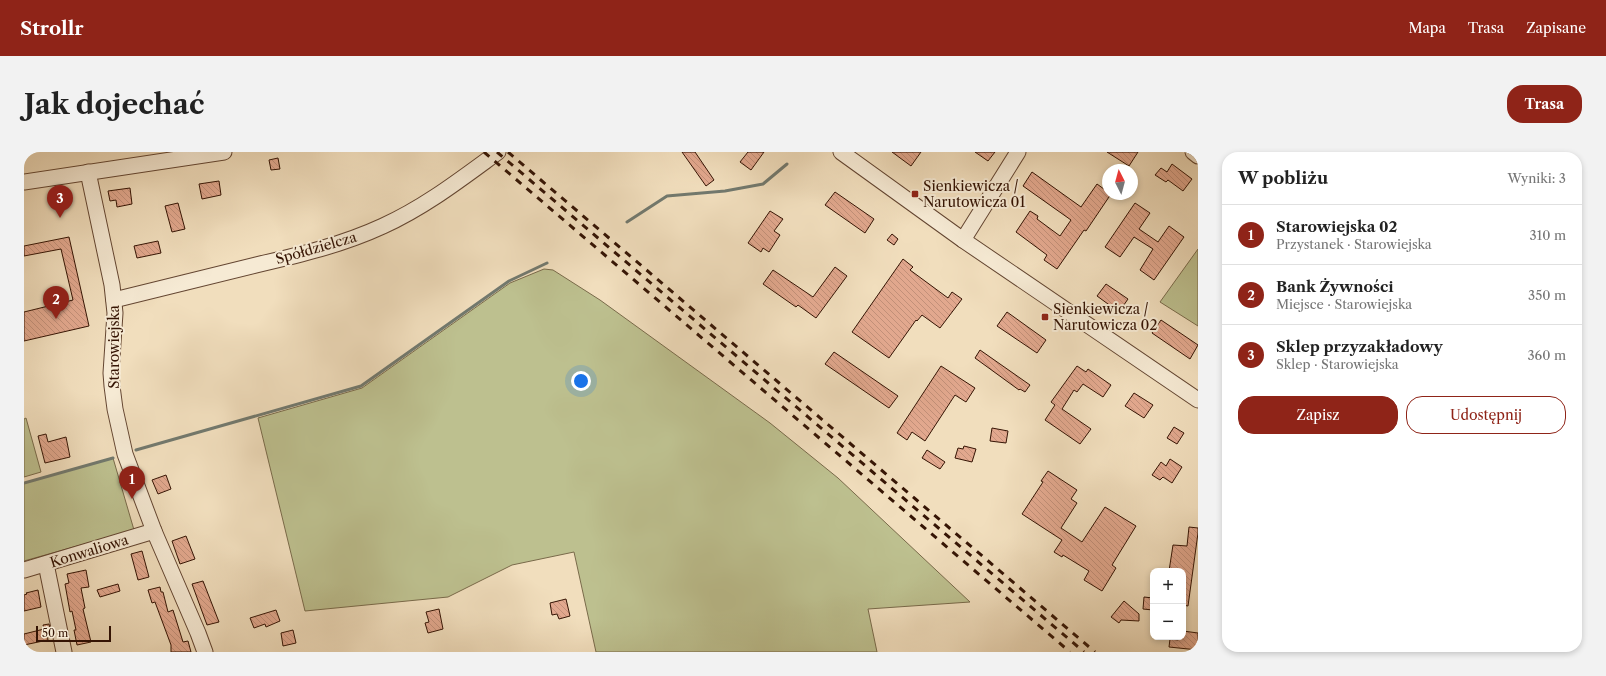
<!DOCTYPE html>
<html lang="pl">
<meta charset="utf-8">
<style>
:root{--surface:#fff;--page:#f2f2f2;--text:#222;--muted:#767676;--line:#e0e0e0;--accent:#8f2418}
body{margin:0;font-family:"Libre Caslon Text",serif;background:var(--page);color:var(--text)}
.controls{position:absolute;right:12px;bottom:12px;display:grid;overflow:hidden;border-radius:8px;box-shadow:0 2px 6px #0003}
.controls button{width:36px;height:36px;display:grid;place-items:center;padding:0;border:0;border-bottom:1px solid var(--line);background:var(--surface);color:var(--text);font:20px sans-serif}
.compass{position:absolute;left:1078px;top:12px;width:36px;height:36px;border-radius:50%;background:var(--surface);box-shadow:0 2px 6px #0003;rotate:354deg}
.scale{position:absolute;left:12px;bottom:10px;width:75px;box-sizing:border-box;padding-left:4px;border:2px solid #351404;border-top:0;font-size:11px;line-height:14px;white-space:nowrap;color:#351404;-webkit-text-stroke:3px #f6ead4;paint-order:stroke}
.you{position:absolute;left:557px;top:229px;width:14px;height:14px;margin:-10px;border:3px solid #fff;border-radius:50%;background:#1a73e8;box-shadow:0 0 0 6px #1a73e833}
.badge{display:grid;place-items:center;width:26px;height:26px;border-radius:50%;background:var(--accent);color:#fff;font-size:13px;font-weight:700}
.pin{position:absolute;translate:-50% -33px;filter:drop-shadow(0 1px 2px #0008)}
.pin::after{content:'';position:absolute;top:21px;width:14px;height:12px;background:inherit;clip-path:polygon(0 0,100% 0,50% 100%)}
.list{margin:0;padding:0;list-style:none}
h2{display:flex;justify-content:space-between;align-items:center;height:52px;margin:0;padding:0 16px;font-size:17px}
h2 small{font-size:13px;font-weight:400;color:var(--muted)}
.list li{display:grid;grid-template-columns:26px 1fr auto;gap:12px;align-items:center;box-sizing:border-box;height:60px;padding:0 16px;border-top:1px solid var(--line)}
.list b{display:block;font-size:15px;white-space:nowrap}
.list p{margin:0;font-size:13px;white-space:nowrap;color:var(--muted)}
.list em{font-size:13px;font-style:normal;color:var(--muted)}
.actions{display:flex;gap:8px;padding:12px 16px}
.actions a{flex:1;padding:9px 0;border:1px solid var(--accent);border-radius:16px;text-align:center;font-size:14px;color:var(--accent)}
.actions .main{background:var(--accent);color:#fff}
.map{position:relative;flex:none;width:1174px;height:500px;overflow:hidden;border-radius:16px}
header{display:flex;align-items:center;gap:24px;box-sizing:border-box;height:56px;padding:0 20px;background:var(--accent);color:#fff}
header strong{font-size:19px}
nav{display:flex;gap:22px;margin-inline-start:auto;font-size:14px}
.intro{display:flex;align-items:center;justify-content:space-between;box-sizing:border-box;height:96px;padding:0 24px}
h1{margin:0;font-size:28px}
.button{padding:10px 18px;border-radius:16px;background:var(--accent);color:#fff;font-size:14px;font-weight:700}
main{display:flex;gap:24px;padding:0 24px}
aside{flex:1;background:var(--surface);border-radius:16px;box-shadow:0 2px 6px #0003}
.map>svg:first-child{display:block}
.green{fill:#bdc08f;stroke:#796a4a}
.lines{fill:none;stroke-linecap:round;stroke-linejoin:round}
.stream{stroke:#72796e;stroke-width:3}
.building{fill:url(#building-back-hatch);stroke:#351404}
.minor-casing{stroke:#644632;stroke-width:17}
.minor{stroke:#f6ead4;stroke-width:15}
.rail{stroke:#351404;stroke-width:3;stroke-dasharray:7 7;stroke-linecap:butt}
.poi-dot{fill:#8f2418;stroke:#f6ead4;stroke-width:1.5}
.labels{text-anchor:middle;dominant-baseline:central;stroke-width:4;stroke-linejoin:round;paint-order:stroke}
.poi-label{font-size:14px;fill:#351404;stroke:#f6ead4;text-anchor:start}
.street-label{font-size:14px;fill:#351404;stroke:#f6ead4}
</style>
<header>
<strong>Strollr</strong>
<nav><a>Mapa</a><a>Trasa</a><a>Zapisane</a></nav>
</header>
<div class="intro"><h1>Jak dojechać</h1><a class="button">Trasa</a></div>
<main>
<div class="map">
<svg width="1174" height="500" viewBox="0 0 1174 500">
<defs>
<pattern id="building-back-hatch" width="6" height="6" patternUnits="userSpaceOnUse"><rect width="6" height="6" fill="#e2a88e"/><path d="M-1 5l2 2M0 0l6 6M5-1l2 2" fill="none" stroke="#c29079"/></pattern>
</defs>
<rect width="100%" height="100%" fill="#f1debd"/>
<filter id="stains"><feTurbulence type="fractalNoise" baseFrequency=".005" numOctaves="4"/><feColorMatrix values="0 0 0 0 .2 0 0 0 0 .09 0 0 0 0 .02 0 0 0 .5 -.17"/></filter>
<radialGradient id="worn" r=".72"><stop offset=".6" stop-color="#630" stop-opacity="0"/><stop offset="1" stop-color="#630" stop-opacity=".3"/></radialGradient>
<!-- green -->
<g class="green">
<polygon points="1174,97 1174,174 1136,150"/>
<polygon points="520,117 529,118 576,148 746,271 814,326 946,450 844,457 853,500 572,500 550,400 488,413 424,445 281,459 234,266 338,236 486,131"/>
<polygon points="2,266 17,320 0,325 0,267"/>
<polygon points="89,306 110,378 0,409 0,331"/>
</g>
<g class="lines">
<!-- stream -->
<g class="stream">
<polyline points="603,70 643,44 701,39 739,32 763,12"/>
<polyline points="112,298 337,234 485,129 523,111"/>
<polyline points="0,331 89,306"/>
</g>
</g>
<!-- building -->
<g class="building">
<polygon points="658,0 671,0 690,28 682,34"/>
<polygon points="724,0 740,0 727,18 716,10"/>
<polygon points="868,0 897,0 887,14"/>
<polygon points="951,0 971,0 964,9"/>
<polygon points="1083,0 1114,0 1105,14"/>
<polygon points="254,6 256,17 247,18 245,8"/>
<polygon points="1148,12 1168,27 1159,39 1144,28 1142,30 1131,23 1137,16 1143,20"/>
<polygon points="1008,20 1057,55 1073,32 1084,40 1084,42 1087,42 1062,79 1060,78 1033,117 1020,108 1023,103 992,80 1006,59 1014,64 1013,67 1036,84 1047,68 999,34"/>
<polygon points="195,29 197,43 178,47 175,32"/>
<polygon points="106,36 108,52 93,55 92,48 86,49 84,39"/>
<polygon points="811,40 850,67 841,81 801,53"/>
<polygon points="154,51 161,77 148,80 141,54"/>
<polygon points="1111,51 1126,61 1115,77 1134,90 1145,74 1160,85 1130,128 1116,118 1129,97 1110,85 1096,105 1081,95"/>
<polygon points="746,59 759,67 750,79 756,83 745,100 739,96 737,100 724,91"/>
<polygon points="868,82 874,87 870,93 863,88"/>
<polygon points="45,85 65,174 0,189 0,160 49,148 37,97 0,104 0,94"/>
<polygon points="134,89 137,101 113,106 110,94"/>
<polygon points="879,107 889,115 886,118 924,146 928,140 938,147 916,176 898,163 893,169 892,168 865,206 828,180"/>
<polygon points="811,115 823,124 792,166 774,153 772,155 739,132 749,118 789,145"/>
<polygon points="1082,132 1104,147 1095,160 1073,144"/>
<polygon points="983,160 1022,188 1013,201 973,174"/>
<polygon points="1137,168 1174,193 1166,207 1128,181"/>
<polygon points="956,198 1006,233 1001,240 996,237 995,238 951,206"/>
<polygon points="810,200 874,244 865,256 801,212"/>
<polygon points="917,214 951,236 942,250 931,243 901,289 888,280 883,288 873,281"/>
<polygon points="1053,214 1062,220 1064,217 1087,233 1079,245 1059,232 1053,240 1050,238 1038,257 1067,277 1056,292 1021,268 1031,253 1027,250"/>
<polygon points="1110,241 1129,253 1120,266 1101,254"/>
<polygon points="1150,275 1160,281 1153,292 1143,286"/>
<polygon points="968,276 984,279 982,291 966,289"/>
<polygon points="22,282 24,290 42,285 46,305 21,311 14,284"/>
<polygon points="940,294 952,297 948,310 931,306 934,296 939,297"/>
<polygon points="903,298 921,310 916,317 898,306"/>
<polygon points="1146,307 1158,315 1148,331 1139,325 1136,328 1128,323 1137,310 1142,314"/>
<polygon points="1024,319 1053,338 1047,347 1053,351 1037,376 1058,390 1081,355 1112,374 1088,413 1092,416 1078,439 1060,428 1065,419 1039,403 1038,405 1030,400 1038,388 998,362 1019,330 1017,329"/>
<polygon points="142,323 147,337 134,342 128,328"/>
<polygon points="1165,375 1174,376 1174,381 1164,454 1159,453 1159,419 1145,419 1149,393 1163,394"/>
<polygon points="162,384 171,407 156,412 148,389"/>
<polygon points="118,399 125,425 114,428 107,402"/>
<polygon points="62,418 65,435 57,436 61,456 59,457 67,490 53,493 50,478 52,478 48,459 46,460 41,432 45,431 43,422"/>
<polygon points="179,429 195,470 183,473 168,432"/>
<polygon points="94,432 96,439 76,445 73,438"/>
<polygon points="136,435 137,440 139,440 144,460 149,458 159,490 164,489 167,500 147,500 147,493 131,450 128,451 124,438"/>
<polygon points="14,438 17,455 0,459 0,443 3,442 2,441"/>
<polygon points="1120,445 1129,446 1129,458 1119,457"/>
<polygon points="542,447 546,464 535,467 533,462 528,463 526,451"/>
<polygon points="1100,449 1115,462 1115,469 1097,468 1095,471 1087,465"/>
<polygon points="415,457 419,477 404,481 401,471 405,470 402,460"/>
<polygon points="252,458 256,469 242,475 241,472 230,476 226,466"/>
<polygon points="25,472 27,481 23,482 24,488 0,493 0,482 20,477 19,473"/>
<polygon points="269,478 272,491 259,494 257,481"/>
<polygon points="1159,479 1174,481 1174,498 1145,495 1146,487 1154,488 1155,485 1159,485"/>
</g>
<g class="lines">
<defs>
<g id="minor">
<polyline points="817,0 939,88 1174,248"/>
<polyline points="1169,0 1174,4"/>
<polyline points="64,20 88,133 91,161 87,221 88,234 91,257 101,302 130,379 174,481 181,500"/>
<polyline points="0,30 200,0"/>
<polyline points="939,88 994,0"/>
<path d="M90,148c47,-12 95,-23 142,-35 43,-10 86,-20 127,-39 42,-19 78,-47 115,-74"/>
<polyline points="22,412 40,500"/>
<polyline points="0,418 130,379"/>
</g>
</defs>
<!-- minor casing -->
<use href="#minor" class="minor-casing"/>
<!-- minor -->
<use href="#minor" class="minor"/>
<!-- rail -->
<g class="rail">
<polyline points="460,0 1046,500"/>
<polyline points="473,0 1060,500"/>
<polyline points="484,0 1071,500"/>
</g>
</g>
<!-- markers -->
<g class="poi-dot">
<rect x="887" y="38" width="8" height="8" rx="2"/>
<rect x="1017" y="161" width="8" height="8" rx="2"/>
</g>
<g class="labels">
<!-- poi labels -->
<g class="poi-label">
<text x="899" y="34">Sienkiewicza /<tspan x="899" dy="16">Narutowicza 01</tspan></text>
<text x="1029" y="157">Sienkiewicza /<tspan x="1029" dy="16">Narutowicza 02</tspan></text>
</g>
<!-- street labels -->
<g class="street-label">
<text transform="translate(292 96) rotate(-16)">Spółdzielcza</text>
<text transform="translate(90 195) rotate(-90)">Starowiejska</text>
<text transform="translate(65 399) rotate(-17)">Konwaliowa</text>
</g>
</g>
<rect width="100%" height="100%" filter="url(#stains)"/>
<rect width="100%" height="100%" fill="url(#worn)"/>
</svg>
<div class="controls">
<button>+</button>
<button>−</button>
</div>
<svg class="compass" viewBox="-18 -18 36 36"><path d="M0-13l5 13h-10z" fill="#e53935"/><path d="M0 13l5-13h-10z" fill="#767676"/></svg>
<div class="scale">50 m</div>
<div class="you"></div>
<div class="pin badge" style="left:108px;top:347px">1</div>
<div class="pin badge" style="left:32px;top:167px">2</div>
<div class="pin badge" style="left:36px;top:66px">3</div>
</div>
<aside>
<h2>W pobliżu<small>Wyniki: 3</small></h2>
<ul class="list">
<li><span class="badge">1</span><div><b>Starowiejska 02</b><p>Przystanek · Starowiejska</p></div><em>310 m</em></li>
<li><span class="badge">2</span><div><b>Bank Żywności</b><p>Miejsce · Starowiejska</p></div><em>350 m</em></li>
<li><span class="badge">3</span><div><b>Sklep przyzakładowy</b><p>Sklep · Starowiejska</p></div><em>360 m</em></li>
</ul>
<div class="actions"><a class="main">Zapisz</a><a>Udostępnij</a></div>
</aside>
</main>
